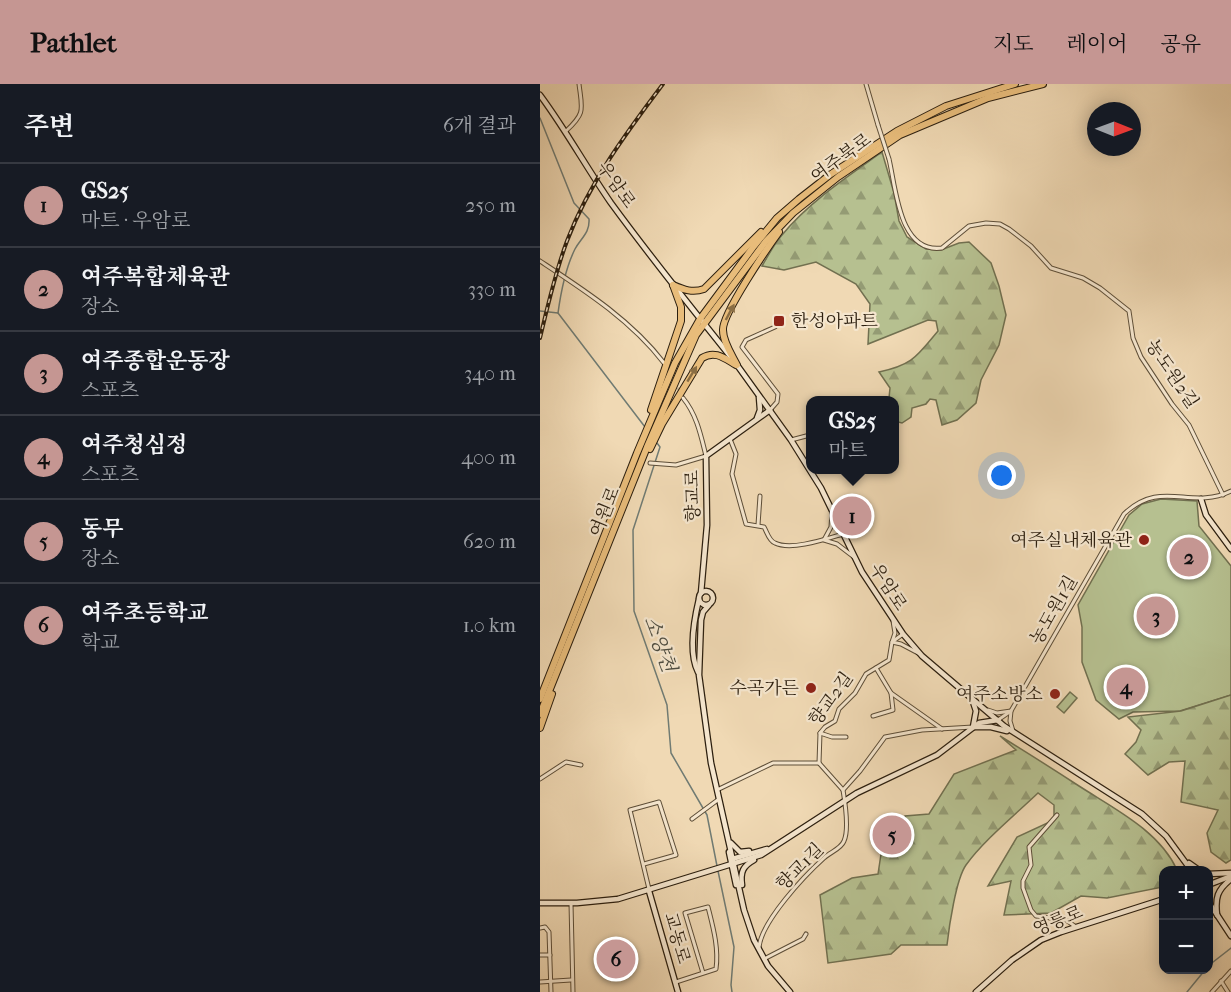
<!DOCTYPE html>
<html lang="ko">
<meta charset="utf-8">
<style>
:root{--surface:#171b24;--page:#20242c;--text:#f1f3f6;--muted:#9ea1a6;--line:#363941;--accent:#c59692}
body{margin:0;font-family:"IM FELL French Canon","Noto Serif KR",serif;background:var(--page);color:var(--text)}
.controls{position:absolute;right:18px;bottom:18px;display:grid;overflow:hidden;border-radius:12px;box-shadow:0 3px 15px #0003}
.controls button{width:54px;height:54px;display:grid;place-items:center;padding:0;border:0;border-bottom:2px solid var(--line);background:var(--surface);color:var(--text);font:30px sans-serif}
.compass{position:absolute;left:547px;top:18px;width:54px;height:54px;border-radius:50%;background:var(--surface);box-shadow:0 3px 15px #0003;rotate:91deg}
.you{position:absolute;left:462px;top:392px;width:21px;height:21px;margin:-15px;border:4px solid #fff;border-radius:50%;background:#1a73e8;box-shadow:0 0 0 9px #1a73e833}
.badge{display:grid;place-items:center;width:39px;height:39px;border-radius:50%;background:var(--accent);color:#111;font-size:20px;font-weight:700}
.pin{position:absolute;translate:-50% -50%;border:3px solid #fff;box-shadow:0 2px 6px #0006}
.popup{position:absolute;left:266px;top:312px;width:93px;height:78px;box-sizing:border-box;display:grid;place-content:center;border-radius:12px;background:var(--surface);filter:drop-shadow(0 2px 4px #0005);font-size:20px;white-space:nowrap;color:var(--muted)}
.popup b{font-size:22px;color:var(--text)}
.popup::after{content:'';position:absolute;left:50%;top:100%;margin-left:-12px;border:12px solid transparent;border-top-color:var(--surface)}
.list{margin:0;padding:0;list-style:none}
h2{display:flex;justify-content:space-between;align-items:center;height:78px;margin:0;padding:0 24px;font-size:26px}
h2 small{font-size:20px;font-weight:400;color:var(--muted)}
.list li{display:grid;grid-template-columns:39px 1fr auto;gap:18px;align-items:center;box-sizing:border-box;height:84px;padding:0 24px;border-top:2px solid var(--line)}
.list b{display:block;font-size:22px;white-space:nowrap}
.list p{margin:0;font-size:20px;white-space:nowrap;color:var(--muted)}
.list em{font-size:20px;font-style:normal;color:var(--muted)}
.map{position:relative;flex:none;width:691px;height:908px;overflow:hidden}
header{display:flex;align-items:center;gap:36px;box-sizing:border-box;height:84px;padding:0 30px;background:var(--accent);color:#111}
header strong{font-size:28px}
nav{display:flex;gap:33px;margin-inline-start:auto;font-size:21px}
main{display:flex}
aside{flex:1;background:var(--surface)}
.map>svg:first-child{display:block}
.green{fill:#b6c090;stroke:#717050;stroke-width:1.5}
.forest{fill:url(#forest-firs);stroke:#717050;stroke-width:1.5}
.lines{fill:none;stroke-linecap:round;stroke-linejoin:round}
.stream{stroke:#707b73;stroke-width:1.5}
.street-tunnel{stroke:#c9b493;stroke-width:3;stroke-dasharray:3 1.5;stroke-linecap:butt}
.street-casing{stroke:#5d4e38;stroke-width:5}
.secondary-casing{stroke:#2c1f0f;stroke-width:7}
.highway-casing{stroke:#2c1f0f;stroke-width:8}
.street{stroke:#f5e6ce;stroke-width:3}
.secondary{stroke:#f5e6ce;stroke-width:4.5}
.highway{stroke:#e8bc7a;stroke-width:6}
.rail-casing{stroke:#2c1f0f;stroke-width:4}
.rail{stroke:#f5e6ce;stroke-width:1.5;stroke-dasharray:4.5;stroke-linecap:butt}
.street-bridge-casing{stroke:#5d4e38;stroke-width:5;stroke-linecap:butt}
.street-bridge{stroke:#f5e6ce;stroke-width:3}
.oneway{fill:#8a6e44}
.poi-dot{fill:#8f2418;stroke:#f5e6ce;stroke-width:2}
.labels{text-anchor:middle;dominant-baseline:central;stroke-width:4.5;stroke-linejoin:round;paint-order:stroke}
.street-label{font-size:18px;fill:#2c1f0f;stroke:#f5e6ce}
.poi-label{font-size:18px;fill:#2c1f0f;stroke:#f5e6ce;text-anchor:end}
.water-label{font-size:20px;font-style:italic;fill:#4e4d41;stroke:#f5e6ce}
</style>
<header>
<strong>Pathlet</strong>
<nav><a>지도</a><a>레이어</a><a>공유</a></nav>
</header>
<main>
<aside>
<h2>주변<small>6개 결과</small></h2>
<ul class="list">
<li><span class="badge">1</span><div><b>GS25</b><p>마트 · 우암로</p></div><em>250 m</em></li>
<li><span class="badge">2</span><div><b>여주복합체육관</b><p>장소</p></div><em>330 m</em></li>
<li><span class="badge">3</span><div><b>여주종합운동장</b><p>스포츠</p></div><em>340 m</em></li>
<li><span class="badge">4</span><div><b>여주청심정</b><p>스포츠</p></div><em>400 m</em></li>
<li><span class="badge">5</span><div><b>동무</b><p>장소</p></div><em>620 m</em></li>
<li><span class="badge">6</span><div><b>여주초등학교</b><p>학교</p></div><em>1.0 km</em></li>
</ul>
</aside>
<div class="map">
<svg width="691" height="908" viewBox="0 0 691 908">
<defs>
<pattern id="forest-firs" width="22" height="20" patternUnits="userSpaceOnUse" patternTransform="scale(1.5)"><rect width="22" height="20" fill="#b6c090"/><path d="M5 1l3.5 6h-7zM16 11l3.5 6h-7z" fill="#949b74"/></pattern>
</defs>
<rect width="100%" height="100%" fill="#f0d9b4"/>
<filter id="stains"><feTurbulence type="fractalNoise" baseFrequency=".00333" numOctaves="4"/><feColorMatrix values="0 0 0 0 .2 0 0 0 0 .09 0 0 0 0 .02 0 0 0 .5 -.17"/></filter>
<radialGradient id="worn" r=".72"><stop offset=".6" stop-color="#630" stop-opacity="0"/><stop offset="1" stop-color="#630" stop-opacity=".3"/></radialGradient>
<!-- green -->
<g class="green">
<polygon points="621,415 657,417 659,442 691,482 691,611 640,627 593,628 579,635 556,616 542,578 542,543 538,521 589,431 602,420"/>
<polygon points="530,608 537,614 524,629 517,623"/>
</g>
<!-- forest -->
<g class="forest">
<path d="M342,68l12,41 5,28 8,16 19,12 15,1 18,-7 10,-1 22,21 8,23 7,29 -7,30 -18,35 -5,23 -19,17 -15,5 -6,-25 -6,-1 -4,5 -14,4 -1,9 -9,6 -8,-2v-21h-8l3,-2 1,-10 -11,-16c34,-7 38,-16 59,-41l-2,-10 -8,-1 -60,24 2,-40 -14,-20 -40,-22 -32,8 -22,-4c6,-10 12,-22 20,-31 27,-33 65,-58 100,-83z"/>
<polygon points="691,611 691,776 686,779 671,768 667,749 678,726 641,718 645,677 629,678 608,691 585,670 596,658 601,646 588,633 641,627"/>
<path d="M460,652c26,16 53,33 79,50 34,22 81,45 98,84h-13l-1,17 -56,11 -26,-2 -30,17 -47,2 7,-34 -23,5 29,-49 37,-17v-15l-16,-12c-22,21 -55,48 -72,72 -10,14 -17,62 -19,80h-46l-10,9 -63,9 -8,-68 32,-17 26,-4 5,-33 13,-1 9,-6v-18l24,-2 25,-40 62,-24z"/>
</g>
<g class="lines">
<!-- stream -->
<g class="stream">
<path d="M0,34l34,85 15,16c1,14 -8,19 -14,30 -10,20 -14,42 -17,64"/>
<polyline points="0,227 18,229 105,343"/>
<polyline points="117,359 120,363 93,446 94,527 127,621 131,669 167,731 177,782"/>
<polyline points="178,787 194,863 191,901 192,908"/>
<polyline points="668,882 691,864"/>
<polyline points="647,908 665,886"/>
</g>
<!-- street-tunnel -->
<polyline class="street-tunnel" points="131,292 141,309"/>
<defs>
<g id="street">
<polyline points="326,0 338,41"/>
<path d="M26,47c20,-18 16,-22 13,-47"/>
<path d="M349,75c7,29 10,95 53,89l27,-22 17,-3 14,1 9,5 22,17 20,22 32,10 17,10 29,23 4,27 8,19 31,47 17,21 34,70"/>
<path d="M0,177c44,29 91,59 124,102"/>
<polyline points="230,326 237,318 238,310 202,263 206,256 235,243"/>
<path d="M190,355l6,15 -4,20 14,50 18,3c3,5 5,14 11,16 16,8 51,-4 68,-9"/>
<polyline points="251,356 270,351"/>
<path d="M110,379l26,2 30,-9c-5,-20 -9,-41 -23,-58"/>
<polyline points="292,429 291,443 284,456 297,460 314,473"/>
<polyline points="218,441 220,412"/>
<polyline points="353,537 355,549 352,558 361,560 378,569"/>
<polyline points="336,584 351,609 402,645"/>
<polyline points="448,626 457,629 471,627 470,637 473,647"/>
<polyline points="333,632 353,626 351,609"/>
<path d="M458,636l13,-9 113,-197c38,-36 66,-3 107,-23"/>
<polyline points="280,649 292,653 306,653"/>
<polyline points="279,679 303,706"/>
<polyline points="0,695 26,678 41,681"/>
<polyline points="177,706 233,679 279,679 280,649 285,643 295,637 299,625 315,609 326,590 349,576 352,558 363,550"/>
<polyline points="517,731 489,763 491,781 483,797 483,804 491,826 496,832 526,836 536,843"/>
<polyline points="152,735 179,715"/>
<polyline points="104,780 136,771 119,718 90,726 109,805"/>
<polyline points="31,819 33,908"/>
<polyline points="0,844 5,843 9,848 11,908"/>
<path d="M219,863c3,-26 45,-71 65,-89 6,-6 17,-9 20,-17 5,-11 1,-39 -1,-51l17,-19 25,-34 37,-7 51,-3"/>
<polyline points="0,871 10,871"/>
<polyline points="224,875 263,855 266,850"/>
<polyline points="681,897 688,908"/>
<polyline points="0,898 31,896"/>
<path d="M136,898l40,-13c3,-21 -3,-42 -8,-62l-23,6 18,60"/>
<polyline points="672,908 691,887"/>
</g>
<g id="secondary">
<path d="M0,11c26,35 46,72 71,108 38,52 78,102 119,153"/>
<polyline points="197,281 251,356 281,404 322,488 363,550 382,572 464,642 602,730 626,752 651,786"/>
<polyline points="217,334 220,326 219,313"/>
<polyline points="661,415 666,431 691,465"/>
<circle cx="166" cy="514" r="7"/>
<polyline points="161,509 167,441 166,372 230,326"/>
<polyline points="169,521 163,528 161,536 159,591 171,679 204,826 214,856 228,882 250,908"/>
<path d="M158,588c-10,-20 -4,-52 1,-73"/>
<polyline points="432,615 436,627 433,643 451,643 467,647"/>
<polyline points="191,759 200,768 209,767"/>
<polyline points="189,768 196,801"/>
<polyline points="192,775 227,765"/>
<polyline points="649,779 659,786"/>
<polyline points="668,790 691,789"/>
<path d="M202,801c-2,-13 1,-19 12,-25"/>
<polyline points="668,801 691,792"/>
<polyline points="109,807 138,908"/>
<polyline points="668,817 691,852"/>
<polyline points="0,819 37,819 78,815 221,771 317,709 397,671 439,639 458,636"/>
<path d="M677,831c-2,-17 0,-25 14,-36"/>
<polyline points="436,908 472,876 501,856 521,848 624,815"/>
</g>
<g id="highway">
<path d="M133,201c11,5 20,8 31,4l57,-57"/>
<path d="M197,281c-5,-10 -14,-23 -14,-35 -1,-16 45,-83 56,-98"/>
<polyline points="111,326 141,237 141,223 133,201"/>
<path d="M110,365l12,-25 40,-66c13,-8 22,0 34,7"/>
<polyline points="0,615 97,369 135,279 160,235 214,162 237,134 259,115 291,90 357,47 406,22 475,0"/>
<polyline points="0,630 107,363 156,251 226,157 253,129 298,93 360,51 448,14 503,0"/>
<polyline points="0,644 12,610"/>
</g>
</defs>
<!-- street casing -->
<use href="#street" class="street-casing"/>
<!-- secondary casing -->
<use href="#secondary" class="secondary-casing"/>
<!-- highway casing -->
<use href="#highway" class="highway-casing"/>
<!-- street -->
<use href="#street" class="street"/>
<!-- secondary -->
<use href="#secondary" class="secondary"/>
<!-- highway -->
<use href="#highway" class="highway"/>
<defs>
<path id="rail" d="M0,254c8,-33 15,-65 27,-97 22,-58 59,-108 96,-157"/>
</defs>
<!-- rail casing -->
<use href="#rail" class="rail-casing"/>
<!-- rail -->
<use href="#rail" class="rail"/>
<defs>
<polyline id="street-bridge" points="338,41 349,75"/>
</defs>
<!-- street-bridge casing -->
<use href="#street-bridge" class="street-bridge-casing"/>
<!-- street-bridge -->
<use href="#street-bridge" class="street-bridge"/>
</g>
<!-- one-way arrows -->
<defs><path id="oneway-solid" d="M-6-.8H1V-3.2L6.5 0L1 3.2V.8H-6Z" transform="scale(1.5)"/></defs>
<g class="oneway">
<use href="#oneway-solid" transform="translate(190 228) rotate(-62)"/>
<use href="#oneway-solid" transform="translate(152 290) rotate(-59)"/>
</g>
<!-- markers -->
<g class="poi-dot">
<rect x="233" y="231" width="12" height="12" rx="3"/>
<circle cx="604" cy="456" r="6"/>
<circle cx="271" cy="604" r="6"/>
<circle cx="515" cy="610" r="6"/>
</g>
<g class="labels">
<!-- street labels -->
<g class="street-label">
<text transform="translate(301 74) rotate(-36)">여주북로</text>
<text transform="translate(76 101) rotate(55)">우암로</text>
<text transform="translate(632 290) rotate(56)">농도원2길</text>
<text transform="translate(153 412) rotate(-91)">향교로</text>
<text transform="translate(65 428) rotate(-68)">여원로</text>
<text transform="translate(348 503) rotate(57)">우암로</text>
<text transform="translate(514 526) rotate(-60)">농도원1길</text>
<text transform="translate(291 615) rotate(-54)">향교2길</text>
<text transform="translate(260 783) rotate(-45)">향교1길</text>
<text transform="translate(518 837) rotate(-22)">영릉로</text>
<text transform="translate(137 854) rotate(74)">교동로</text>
</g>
<!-- poi labels -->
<g class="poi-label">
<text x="251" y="237" text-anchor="start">한성아파트</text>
<text x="592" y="456">여주실내체육관</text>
<text x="259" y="604">수곡가든</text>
<text x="503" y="610">여주소방소</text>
</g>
<!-- water labels -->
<g class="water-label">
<text transform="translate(120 560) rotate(70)">소양천</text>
</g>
</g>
<rect width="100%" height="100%" filter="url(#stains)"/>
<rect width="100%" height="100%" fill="url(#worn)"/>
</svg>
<div class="controls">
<button>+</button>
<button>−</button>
</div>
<svg class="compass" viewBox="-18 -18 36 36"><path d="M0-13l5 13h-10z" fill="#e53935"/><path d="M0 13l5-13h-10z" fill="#9ea1a6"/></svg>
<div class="you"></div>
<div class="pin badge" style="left:312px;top:432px">1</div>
<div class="popup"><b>GS25</b>마트</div>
<div class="pin badge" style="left:649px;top:473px">2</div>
<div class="pin badge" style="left:616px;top:532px">3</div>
<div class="pin badge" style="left:586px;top:603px">4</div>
<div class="pin badge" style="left:352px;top:751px">5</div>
<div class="pin badge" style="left:76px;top:875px">6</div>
</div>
</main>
